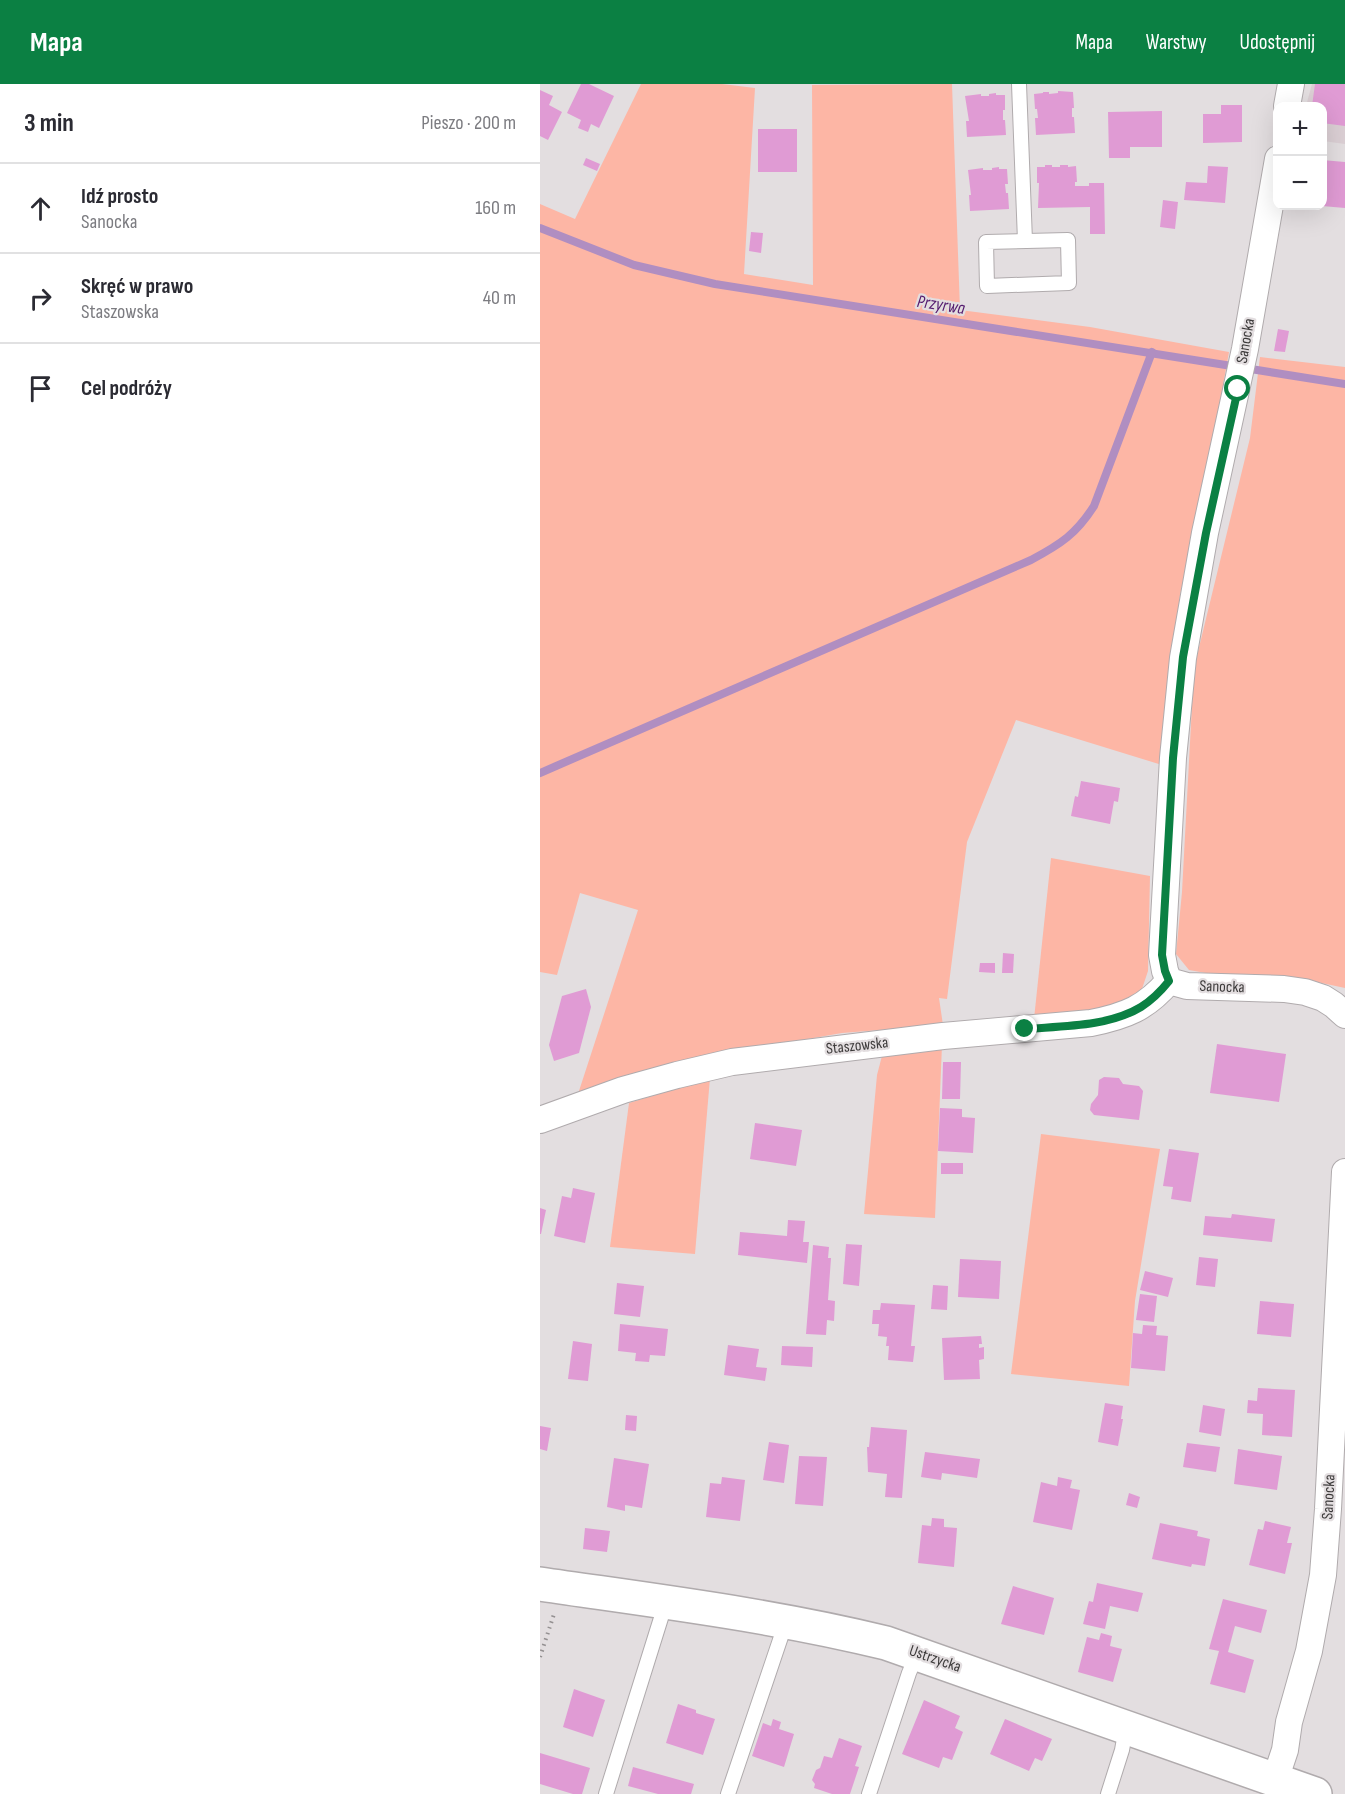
<!DOCTYPE html>
<html lang="pl">
<meta charset="utf-8">
<style>
:root{--surface:#fff;--page:#f7f7f7;--text:#2b2b33;--muted:#7c7c81;--line:#e1e1e2;--accent:#0b8043}
body{margin:0;font-family:"Sofia Sans Condensed",sans-serif;background:var(--page);color:var(--text)}
.controls{position:absolute;right:18px;top:18px;display:grid;overflow:hidden;border-radius:12px;box-shadow:0 6px 24px #0002}
.controls button{width:54px;height:54px;display:grid;place-items:center;padding:0;border:0;border-bottom:2px solid var(--line);background:var(--surface);color:var(--text);font:30px sans-serif}
.stop{position:absolute;width:18px;height:18px;margin:-14px;border:4px solid #0b8043;border-radius:50%;background:#fff}
.stop.end{background:#0b8043;border-color:#fff;box-shadow:0 2px 6px #0008}
.list{margin:0;padding:0;list-style:none}
h2{display:flex;justify-content:space-between;align-items:center;height:78px;margin:0;padding:0 24px;font-size:26px}
h2 small{font-size:20px;font-weight:400;color:var(--muted)}
.list li{display:grid;grid-template-columns:39px 1fr auto;gap:18px;align-items:center;box-sizing:border-box;height:90px;padding:0 24px;border-top:2px solid var(--line)}
.list b{display:block;font-size:22px;white-space:nowrap}
.list p{margin:0;font-size:20px;white-space:nowrap;color:var(--muted)}
.list em{font-size:20px;font-style:normal;color:var(--muted)}
.icon{flex:none;width:33px;height:33px;fill:none;stroke:currentColor;stroke-width:2;stroke-linecap:round;stroke-linejoin:round}
.map{position:relative;flex:none;width:805px;height:1710px;overflow:hidden}
header{display:flex;align-items:center;gap:36px;box-sizing:border-box;height:84px;padding:0 30px;background:var(--accent);color:#fff}
header strong{font-size:28px}
nav{display:flex;gap:33px;margin-inline-start:auto;font-size:21px}
main{display:flex}
aside{flex:1;background:var(--surface)}
.map>svg:first-child{display:block}
.built{fill:#dbcfd4}
.green{fill:#fdb6a5}
.lines{fill:none;stroke-linecap:round;stroke-linejoin:round}
.stream{stroke:#b08ec1;stroke-width:8}
.building{fill:#e09bd4}
.lane-casing{stroke:#b0abad;stroke-width:16}
.street-casing{stroke:#b0abad;stroke-width:28}
.secondary-casing{stroke:#b0abad;stroke-width:36}
.path{stroke:#949091;stroke-width:4;stroke-dasharray:1.5 4.5;stroke-linecap:butt}
.lane{stroke:#fff;stroke-width:14}
.street{stroke:#fff;stroke-width:26}
.secondary{stroke:#fff;stroke-width:33}
.route{stroke:#0b8043;stroke-width:8}
.labels{text-anchor:middle;dominant-baseline:central;stroke-width:4.5;stroke-linejoin:round;paint-order:stroke}
.street-label{font-size:16px;fill:#3c3a3a;stroke:#e3dee0}
.water-label{font-size:18px;font-style:italic;fill:#541a6e;stroke:#e3dee0}
</style>
<header>
<strong>Mapa</strong>
<nav><a>Mapa</a><a>Warstwy</a><a>Udostępnij</a></nav>
</header>
<main>
<aside>
<h2>3 min<small>Pieszo · 200 m</small></h2>
<ul class="list">
<li><svg class="icon" aria-label="ahead" viewBox="0 0 24 24"><path d="M12 20V5M6 11l6-6 6 6"/></svg><div><b>Idź prosto</b><p>Sanocka</p></div><em>160 m</em></li>
<li><svg class="icon" aria-label="right" viewBox="0 0 24 24"><path d="M7 20v-9h11M14 6l5 5-5 5"/></svg><div><b>Skręć w prawo</b><p>Staszowska</p></div><em>40 m</em></li>
<li><svg class="icon" aria-label="arrive" viewBox="0 0 24 24"><path d="M6 21V4h12l-3 4 3 4H6"/></svg><div><b>Cel podróży</b></div></li>
</ul>
</aside>
<div class="map">
<svg width="805" height="1710" viewBox="0 0 805 1710">
<rect width="100%" height="100%" fill="#e3dee0"/>
<!-- built -->
<polygon class="built" points="772,0 805,0 805,60 783,57 782,22 766,22"/>
<!-- green -->
<g class="green">
<polygon points="101,0 182,0 215,4 204,190 273,201 272,1 412,0 420,226 550,243 689,268 670,374 640,511 622,681 476,636 427,758 407,915 399,914 403,941 302,949 135,978 38,1010 98,826 40,809 17,891 0,888 0,120 35,135"/>
<polygon points="720,273 805,283 805,904 749,892 683,892 649,886 636,870 642,808 654,584 710,354"/>
<polygon points="511,774 610,792 608,887 602,905 577,921 549,929 494,935"/>
<polygon points="402,961 395,1134 324,1130 337,991 343,968"/>
<polygon points="170,994 155,1170 70,1163 89,1019"/>
<polygon points="501,1050 620,1065 595,1217 589,1302 471,1290"/>
</g>
<g class="lines">
<!-- stream -->
<g class="stream">
<polyline points="0,144 94,181 175,200 805,300"/>
<path d="M0,689l491,-213c30,-16 45,-26 63,-54l58,-154"/>
</g>
</g>
<!-- building -->
<g class="building">
<polygon points="41,0 49,0 74,12 59,44 51,40 48,48 38,44 41,36 27,29"/>
<polygon points="775,0 805,0 805,42 782,39 782,22 772,22"/>
<polygon points="0,6 13,12 9,21 22,28 8,56 0,52"/>
<polygon points="518,7 533,8 534,24 532,24 532,33 534,33 535,49 496,51 495,34 498,34 497,25 495,25 494,10 503,9 503,8 509,8 509,10 518,9"/>
<polygon points="456,9 456,11 465,11 465,26 463,26 463,36 465,36 466,51 427,53 426,37 429,37 425,12 441,10 441,12 449,12 449,10"/>
<polygon points="681,21 702,21 702,58 663,59 663,30 681,30"/>
<polygon points="622,27 622,63 590,63 590,74 569,74 568,28"/>
<rect x="218" y="45" width="39" height="43"/>
<polygon points="46,74 60,80 57,87 43,81"/>
<polygon points="782,76 805,78 805,124 782,122"/>
<polygon points="505,81 512,81 512,83 520,83 520,81 528,81 528,83 536,82 537,98 535,98 535,102 549,102 549,99 564,99 565,150 550,150 550,123 498,124 499,99 497,99 497,83 505,83"/>
<polygon points="668,82 688,83 685,119 644,116 646,98 667,99"/>
<polygon points="459,83 459,85 467,85 468,100 465,100 466,109 468,109 469,125 430,127 429,111 431,111 428,86 443,84 443,86 452,86 452,84"/>
<polygon points="623,116 638,118 635,145 620,143"/>
<polygon points="211,148 223,149 221,169 209,167"/>
<polygon points="738,245 749,247 745,268 734,267"/>
<polygon points="541,697 580,704 578,718 574,717 570,740 531,732 535,712 538,713"/>
<polygon points="463,869 474,870 473,889 462,889"/>
<polygon points="440,879 455,879 455,889 439,888"/>
<polygon points="46,905 51,923 39,969 14,977 9,961 22,912"/>
<polygon points="677,960 746,970 739,1018 670,1009"/>
<polygon points="403,978 421,978 420,1015 402,1015"/>
<polygon points="564,993 579,994 583,1000 599,1002 603,1007 599,1036 554,1031 550,1026 551,1020 558,1011 559,996"/>
<polygon points="400,1024 422,1025 422,1033 435,1034 433,1069 398,1067"/>
<polygon points="215,1039 262,1046 256,1082 210,1075"/>
<polygon points="629,1065 659,1069 651,1118 631,1115 633,1103 623,1102"/>
<rect x="401" y="1079" width="22" height="11"/>
<polygon points="33,1104 55,1109 45,1159 14,1152 22,1112 31,1114"/>
<polygon points="0,1124 6,1126 1,1150 0,1150"/>
<polygon points="692,1130 735,1135 732,1158 663,1151 665,1132 691,1134"/>
<polygon points="248,1136 265,1137 263,1158 269,1158 267,1179 198,1171 200,1148 247,1152"/>
<polygon points="306,1160 322,1161 319,1202 303,1200"/>
<polygon points="273,1161 289,1163 288,1174 291,1174 288,1216 295,1217 294,1237 287,1236 286,1251 266,1250"/>
<polygon points="659,1173 678,1175 675,1203 656,1201"/>
<polygon points="420,1175 461,1177 459,1215 418,1213"/>
<polygon points="605,1187 633,1194 628,1213 600,1206"/>
<polygon points="77,1199 104,1202 100,1233 74,1230"/>
<polygon points="393,1201 408,1202 407,1226 391,1225"/>
<polygon points="600,1210 617,1212 614,1238 596,1236"/>
<polygon points="720,1217 754,1220 751,1253 717,1250"/>
<polygon points="341,1219 375,1221 371,1262 375,1262 373,1278 348,1276 349,1262 346,1262 347,1253 338,1252 339,1240 332,1240 333,1226 340,1226"/>
<polygon points="80,1240 128,1245 125,1272 110,1271 109,1278 95,1277 96,1269 78,1267"/>
<polygon points="603,1241 617,1242 616,1251 628,1252 625,1287 591,1284 593,1249 602,1250"/>
<polygon points="441,1252 442,1260 439,1260 439,1264 444,1263 444,1275 439,1276 440,1295 404,1296 402,1254"/>
<polygon points="33,1257 52,1260 48,1297 28,1295"/>
<polygon points="188,1261 219,1265 216,1283 227,1284 225,1297 184,1291"/>
<polygon points="242,1262 273,1263 272,1283 241,1281"/>
<polygon points="718,1304 755,1306 752,1353 722,1351 723,1330 707,1329 708,1316 717,1317"/>
<polygon points="565,1319 583,1322 581,1335 583,1335 578,1362 558,1358"/>
<polygon points="663,1321 685,1325 681,1352 659,1348"/>
<polygon points="86,1331 97,1332 96,1347 85,1346"/>
<polygon points="0,1342 11,1344 7,1367 0,1365"/>
<polygon points="331,1343 367,1346 362,1414 345,1413 347,1390 328,1388 327,1363 329,1363"/>
<polygon points="229,1358 249,1361 244,1399 223,1396"/>
<polygon points="647,1359 680,1363 676,1388 643,1383"/>
<polygon points="698,1365 742,1372 737,1406 694,1400"/>
<polygon points="385,1368 440,1375 437,1394 402,1389 401,1396 381,1393"/>
<polygon points="259,1372 287,1373 283,1422 255,1420"/>
<polygon points="74,1374 109,1380 102,1424 85,1421 85,1427 67,1423"/>
<polygon points="182,1393 205,1396 200,1437 166,1433 170,1399 181,1400"/>
<polygon points="518,1393 532,1396 530,1404 540,1406 532,1446 493,1438 501,1398 517,1402"/>
<polygon points="589,1409 600,1413 597,1424 586,1421"/>
<polygon points="392,1434 404,1435 404,1443 417,1444 414,1483 378,1479 382,1441 391,1442"/>
<polygon points="725,1437 751,1443 747,1459 752,1459 745,1490 709,1481 718,1445 723,1446"/>
<polygon points="620,1439 658,1447 657,1452 670,1455 665,1482 652,1480 651,1483 612,1475"/>
<polygon points="45,1444 70,1447 67,1468 43,1465"/>
<polygon points="557,1499 603,1509 598,1528 570,1522 565,1545 543,1540 549,1517 553,1518"/>
<polygon points="473,1502 514,1514 504,1551 461,1540"/>
<polygon points="683,1515 727,1526 721,1549 695,1542 692,1553 688,1568 714,1576 705,1609 670,1600 679,1567 669,1565"/>
<polygon points="561,1549 572,1552 570,1562 582,1565 573,1598 538,1588 547,1553 559,1556"/>
<polygon points="34,1605 65,1616 53,1653 23,1643"/>
<polygon points="384,1616 420,1632 415,1644 423,1648 412,1676 403,1673 399,1684 362,1670"/>
<polygon points="138,1620 156,1626 156,1629 175,1635 163,1671 126,1659"/>
<polygon points="233,1635 241,1638 239,1645 254,1650 244,1683 212,1672 223,1639 231,1642"/>
<polygon points="465,1635 512,1655 502,1677 495,1674 489,1687 450,1670"/>
<polygon points="299,1654 322,1662 315,1682 319,1683 310,1710 292,1710 274,1704 275,1700 272,1696 276,1686 280,1684 284,1672 292,1674"/>
<polygon points="0,1669 50,1684 42,1710 33,1710 0,1700"/>
<polygon points="93,1683 154,1700 151,1710 118,1710 88,1702"/>
</g>
<g class="lines">
<defs>
<g id="lane">
<polyline points="479,0 485,157"/>
<polygon points="528,156 529,199 447,202 446,158"/>
<polyline points="66,1710 126,1518"/>
<polyline points="188,1710 246,1538"/>
<polyline points="329,1710 369,1589 377,1570"/>
<polyline points="568,1710 582,1666 586,1644"/>
</g>
<g id="street">
<polyline points="747,22 751,0"/>
<polyline points="738,75 705,265 665,449 643,574 633,674 622,871 625,887 629,897 647,902 744,905 765,908 783,914 794,921 805,931"/>
<path d="M0,1036l83,-30 54,-15 55,-13 211,-26 148,-13c35,-7 55,-15 78,-42"/>
<polyline points="735,1696 745,1666 749,1638 769,1567 783,1491 788,1425 805,1088"/>
</g>
<path id="secondary" d="M0,1500c116,17 232,31 346,59l429,151"/>
</defs>
<!-- lane casing -->
<use href="#lane" class="lane-casing"/>
<!-- street casing -->
<use href="#street" class="street-casing"/>
<!-- secondary casing -->
<use href="#secondary" class="secondary-casing"/>
<!-- path -->
<polyline class="path" points="0,1573 14,1530"/>
<!-- lane -->
<use href="#lane" class="lane"/>
<!-- street -->
<use href="#street" class="street"/>
<!-- secondary -->
<use href="#secondary" class="secondary"/>
</g>
<g class="lines">
<!-- route -->
<path class="route" d="M485,945c37,-3 83,-2 116,-22 11,-7 20,-16 28,-26l-4,-10 -3,-16 11,-197 10,-101 23,-124 32,-144"/>
</g>
<g class="labels">
<!-- street labels -->
<g class="street-label">
<text transform="translate(706 257) rotate(-80)">Sanocka</text>
<text transform="translate(682 903) rotate(2)">Sanocka</text>
<text transform="translate(317 962) rotate(-6)">Staszowska</text>
<text transform="translate(789 1413) rotate(-87)">Sanocka</text>
<text transform="translate(395 1575) rotate(19)">Ustrzycka</text>
</g>
<!-- water labels -->
<g class="water-label">
<text transform="translate(401 221) rotate(9)">Przyrwa</text>
</g>
</g>
</svg>
<div class="controls">
<button>+</button>
<button>−</button>
</div>
<div class="stop" style="left:698px;top:305px"></div>
<div class="stop end" style="left:485px;top:945px"></div>
</div>
</main>
